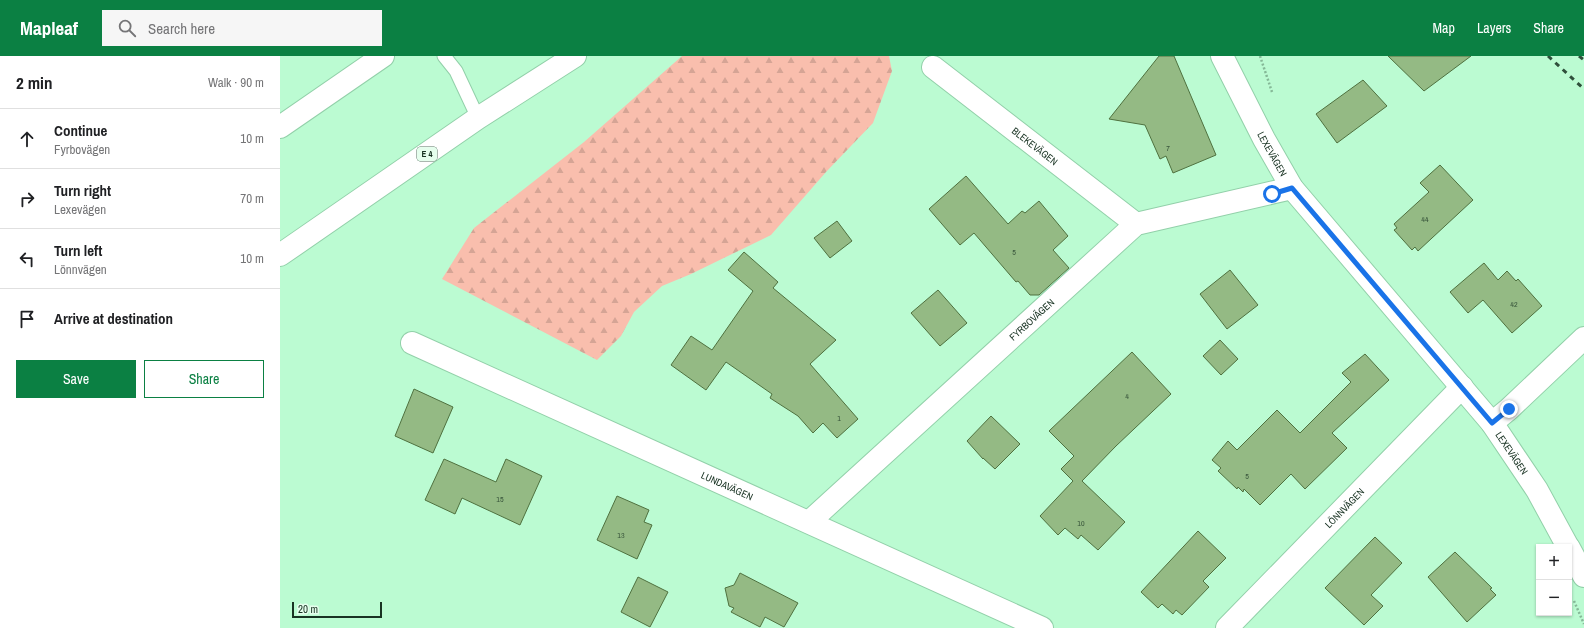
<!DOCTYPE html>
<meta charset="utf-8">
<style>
:root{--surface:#fff;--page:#f6f6f6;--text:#202124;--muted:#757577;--line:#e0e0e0;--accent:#0b8043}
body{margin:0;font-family:"Archivo Narrow",sans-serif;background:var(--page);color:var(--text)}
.controls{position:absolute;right:12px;bottom:12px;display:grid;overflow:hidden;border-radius:0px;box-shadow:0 1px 3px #0004}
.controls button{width:36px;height:36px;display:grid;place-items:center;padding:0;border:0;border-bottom:1px solid var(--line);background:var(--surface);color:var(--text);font:20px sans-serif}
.scale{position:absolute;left:12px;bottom:10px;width:90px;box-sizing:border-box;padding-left:4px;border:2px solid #193323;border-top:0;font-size:11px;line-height:14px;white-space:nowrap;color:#193323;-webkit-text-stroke:3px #e5feed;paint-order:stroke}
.stop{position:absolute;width:12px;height:12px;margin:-9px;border:3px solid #1a73e8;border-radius:50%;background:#fff}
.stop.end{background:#1a73e8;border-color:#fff;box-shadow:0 1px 4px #0008}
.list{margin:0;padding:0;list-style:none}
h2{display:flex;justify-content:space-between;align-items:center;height:52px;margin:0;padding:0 16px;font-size:17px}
h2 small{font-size:13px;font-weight:400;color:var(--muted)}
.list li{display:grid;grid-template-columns:26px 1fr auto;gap:12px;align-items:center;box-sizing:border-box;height:60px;padding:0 16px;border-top:1px solid var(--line)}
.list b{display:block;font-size:15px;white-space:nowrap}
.list p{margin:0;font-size:13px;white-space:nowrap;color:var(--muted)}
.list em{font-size:13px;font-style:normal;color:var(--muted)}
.actions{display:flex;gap:8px;padding:12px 16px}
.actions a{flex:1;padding:9px 0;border:1px solid var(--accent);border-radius:0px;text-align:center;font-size:14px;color:var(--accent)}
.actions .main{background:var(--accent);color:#fff}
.icon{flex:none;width:22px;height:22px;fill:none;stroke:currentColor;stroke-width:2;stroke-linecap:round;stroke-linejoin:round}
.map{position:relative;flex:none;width:1304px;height:572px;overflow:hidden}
header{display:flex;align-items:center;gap:24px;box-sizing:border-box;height:56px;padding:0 20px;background:var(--accent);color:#fff}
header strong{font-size:19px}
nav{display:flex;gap:22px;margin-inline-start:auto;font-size:14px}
.search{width:280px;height:36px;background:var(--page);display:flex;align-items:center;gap:10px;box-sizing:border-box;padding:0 14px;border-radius:0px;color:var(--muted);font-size:15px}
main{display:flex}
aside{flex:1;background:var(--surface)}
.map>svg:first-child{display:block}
.forest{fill:url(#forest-firs)}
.building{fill:#94ba84;stroke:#4f713f}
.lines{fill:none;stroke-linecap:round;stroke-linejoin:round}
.lane-casing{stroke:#92d0a9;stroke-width:15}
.street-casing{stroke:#92d0a9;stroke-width:24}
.secondary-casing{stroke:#92d0a9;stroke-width:24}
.highway-casing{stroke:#92d0a9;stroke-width:24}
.path{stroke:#85b897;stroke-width:2.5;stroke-dasharray:2 2;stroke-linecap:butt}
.lane{stroke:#fff;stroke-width:13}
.street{stroke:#fff;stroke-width:22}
.secondary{stroke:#fff;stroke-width:22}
.highway{stroke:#fff;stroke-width:22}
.rail{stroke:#2f4f3b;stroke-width:3;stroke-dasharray:5 5;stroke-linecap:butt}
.route{stroke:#1a73e8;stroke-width:5}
.labels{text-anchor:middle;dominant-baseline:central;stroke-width:3;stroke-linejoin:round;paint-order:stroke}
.number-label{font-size:8px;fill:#38553b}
.shield{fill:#e5feed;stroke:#567060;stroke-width:1}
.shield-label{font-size:9px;font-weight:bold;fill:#193323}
.street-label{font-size:10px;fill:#193323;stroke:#e5feed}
</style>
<header>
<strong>Mapleaf</strong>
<div class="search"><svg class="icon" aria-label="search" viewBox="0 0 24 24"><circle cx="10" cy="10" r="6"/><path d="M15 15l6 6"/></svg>Search here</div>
<nav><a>Map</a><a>Layers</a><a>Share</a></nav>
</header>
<main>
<aside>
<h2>2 min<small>Walk · 90 m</small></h2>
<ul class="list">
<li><svg class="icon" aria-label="ahead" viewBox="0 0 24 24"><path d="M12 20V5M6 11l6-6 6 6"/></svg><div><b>Continue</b><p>Fyrbovägen</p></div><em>10 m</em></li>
<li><svg class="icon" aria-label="right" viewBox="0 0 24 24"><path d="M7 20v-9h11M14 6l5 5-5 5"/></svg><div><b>Turn right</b><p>Lexevägen</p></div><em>70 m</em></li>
<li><svg class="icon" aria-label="left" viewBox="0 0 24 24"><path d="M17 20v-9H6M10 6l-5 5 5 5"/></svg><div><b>Turn left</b><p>Lönnvägen</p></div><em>10 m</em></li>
<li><svg class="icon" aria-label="arrive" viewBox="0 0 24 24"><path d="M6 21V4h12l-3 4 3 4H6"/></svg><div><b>Arrive at destination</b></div></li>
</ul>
<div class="actions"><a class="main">Save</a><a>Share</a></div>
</aside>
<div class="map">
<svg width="1304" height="572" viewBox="0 0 1304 572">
<defs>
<pattern id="forest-firs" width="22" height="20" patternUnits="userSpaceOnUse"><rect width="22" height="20" fill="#f9bead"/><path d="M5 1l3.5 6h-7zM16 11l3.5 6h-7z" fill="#d5a495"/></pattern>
</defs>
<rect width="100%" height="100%" fill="#bbfbd2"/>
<!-- forest -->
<polygon class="forest" points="402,0 609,0 612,15 593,67 546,116 491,179 411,218 382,230 354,256 341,280 317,304 162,223 194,172 304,86"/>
<!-- building -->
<g class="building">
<polygon points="879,0 894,0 936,99 893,117 886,100 880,103 865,69 829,63"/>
<polygon points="1108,0 1191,0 1144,35"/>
<polygon points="1083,24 1107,50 1057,87 1036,58"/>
<polygon points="1160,109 1193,144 1138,195 1135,191 1132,194 1114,174 1117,172 1114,168 1149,136 1140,127"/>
<polygon points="686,120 728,168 742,155 745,157 759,145 788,180 773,194 789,212 759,239 750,239 738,225 736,226 694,177 680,189 649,153"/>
<polygon points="557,165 572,185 550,202 534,182"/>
<polygon points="464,196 498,226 493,232 556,284 530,308 578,363 557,382 543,367 533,377 518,360 490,342 492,338 446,306 426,334 391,309 411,280 432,294 473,235 448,214"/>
<polygon points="1204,207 1218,224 1227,215 1236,225 1238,223 1262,250 1232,277 1203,244 1188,257 1170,236"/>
<polygon points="950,214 978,249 947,273 920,238"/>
<polygon points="658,234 687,267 660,290 631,257"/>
<polygon points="940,284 958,303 941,319 923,300"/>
<polygon points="852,296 891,338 836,390 802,425 845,466 818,494 801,479 798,483 785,472 778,479 760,460 793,425 781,413 794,400 769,375"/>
<polygon points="1085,298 1109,324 1052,377 1067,392 1025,433 1011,418 980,449 964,433 963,436 958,431 957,433 938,415 941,412 932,404 948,385 957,394 997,354 1020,377 1071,326 1062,317"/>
<polygon points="134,333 173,351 153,397 115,380"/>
<polygon points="711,360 740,388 715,413 703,402 703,403 687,385"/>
<polygon points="164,403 216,426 226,403 262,420 240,469 182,442 175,458 145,444"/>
<polygon points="337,440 369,454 364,466 372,469 357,503 317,484"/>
<polygon points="918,475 946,502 923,525 929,531 902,559 896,554 893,558 882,548 878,552 861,536"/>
<polygon points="1095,481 1122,507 1091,539 1103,550 1084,569 1045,532"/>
<polygon points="1175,496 1212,532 1210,533 1216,539 1187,566 1148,521"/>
<polygon points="460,517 518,547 504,571 485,561 480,571 451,556 454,552 449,550 445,532 454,529"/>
<polygon points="358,521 388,536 370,571 341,556"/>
</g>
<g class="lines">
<defs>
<polyline id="lane" points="164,0 176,15 198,62"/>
<g id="street">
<path id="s1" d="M653,11l203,157"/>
<path id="s2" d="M132,287l630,285"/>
<polyline points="1212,367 1229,353 1304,282"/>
<path id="s3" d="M529,466l327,-298 156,-36"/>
<path id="s4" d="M947,572l235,-241"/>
</g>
<g id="secondary">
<path id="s5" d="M942,0l42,83 28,49 200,235 45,67 31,57"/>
<polyline points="1289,492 1304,520"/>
</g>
<g id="highway">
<polyline points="0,71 103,0"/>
<polyline points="0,199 198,62 295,0"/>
</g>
</defs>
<!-- lane casing -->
<use href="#lane" class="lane-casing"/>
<!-- street casing -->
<use href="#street" class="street-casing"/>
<!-- secondary casing -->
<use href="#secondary" class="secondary-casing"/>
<!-- highway casing -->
<use href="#highway" class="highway-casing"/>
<!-- path -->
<g class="path">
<polyline points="980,0 992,36"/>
<polyline points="1294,545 1304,568"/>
</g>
<!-- lane -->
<use href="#lane" class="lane"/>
<!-- street -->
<use href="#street" class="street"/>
<!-- secondary -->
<use href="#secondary" class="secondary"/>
<!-- highway -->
<use href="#highway" class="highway"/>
<!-- rail -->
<g class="rail">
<polyline points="1268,0 1304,33"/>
<polyline points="1299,0 1304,4"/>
</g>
</g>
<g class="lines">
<!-- route -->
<polyline class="route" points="992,138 1012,132 1212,367 1229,353"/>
</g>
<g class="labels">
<!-- number labels -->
<g class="number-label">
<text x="888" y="92">7</text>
<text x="1145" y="163">44</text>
<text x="734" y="196">5</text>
<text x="1234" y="248">42</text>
<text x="847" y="340">4</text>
<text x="559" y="362">1</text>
<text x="967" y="420">5</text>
<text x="220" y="443">15</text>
<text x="801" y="467">10</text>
<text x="341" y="479">13</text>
</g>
<!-- shield labels -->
<rect class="shield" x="137" y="91" width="20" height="14" rx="3"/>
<g class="shield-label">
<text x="147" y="98">E 4</text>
</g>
<!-- street labels -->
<g class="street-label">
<text stroke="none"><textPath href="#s1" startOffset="129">BLEKEVÄGEN</textPath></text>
<text stroke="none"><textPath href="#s5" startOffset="110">LEXEVÄGEN</textPath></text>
<text stroke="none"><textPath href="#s3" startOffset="301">FYRBOVÄGEN</textPath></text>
<text stroke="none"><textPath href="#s5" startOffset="494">LEXEVÄGEN</textPath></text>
<text stroke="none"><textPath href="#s2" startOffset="346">LUNDAVÄGEN</textPath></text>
<text stroke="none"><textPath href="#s4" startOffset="168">LÖNNVÄGEN</textPath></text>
</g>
</g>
</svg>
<div class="controls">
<button>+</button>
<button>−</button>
</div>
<div class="scale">20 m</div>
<div class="stop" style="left:992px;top:138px"></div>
<div class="stop end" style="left:1229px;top:353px"></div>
</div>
</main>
